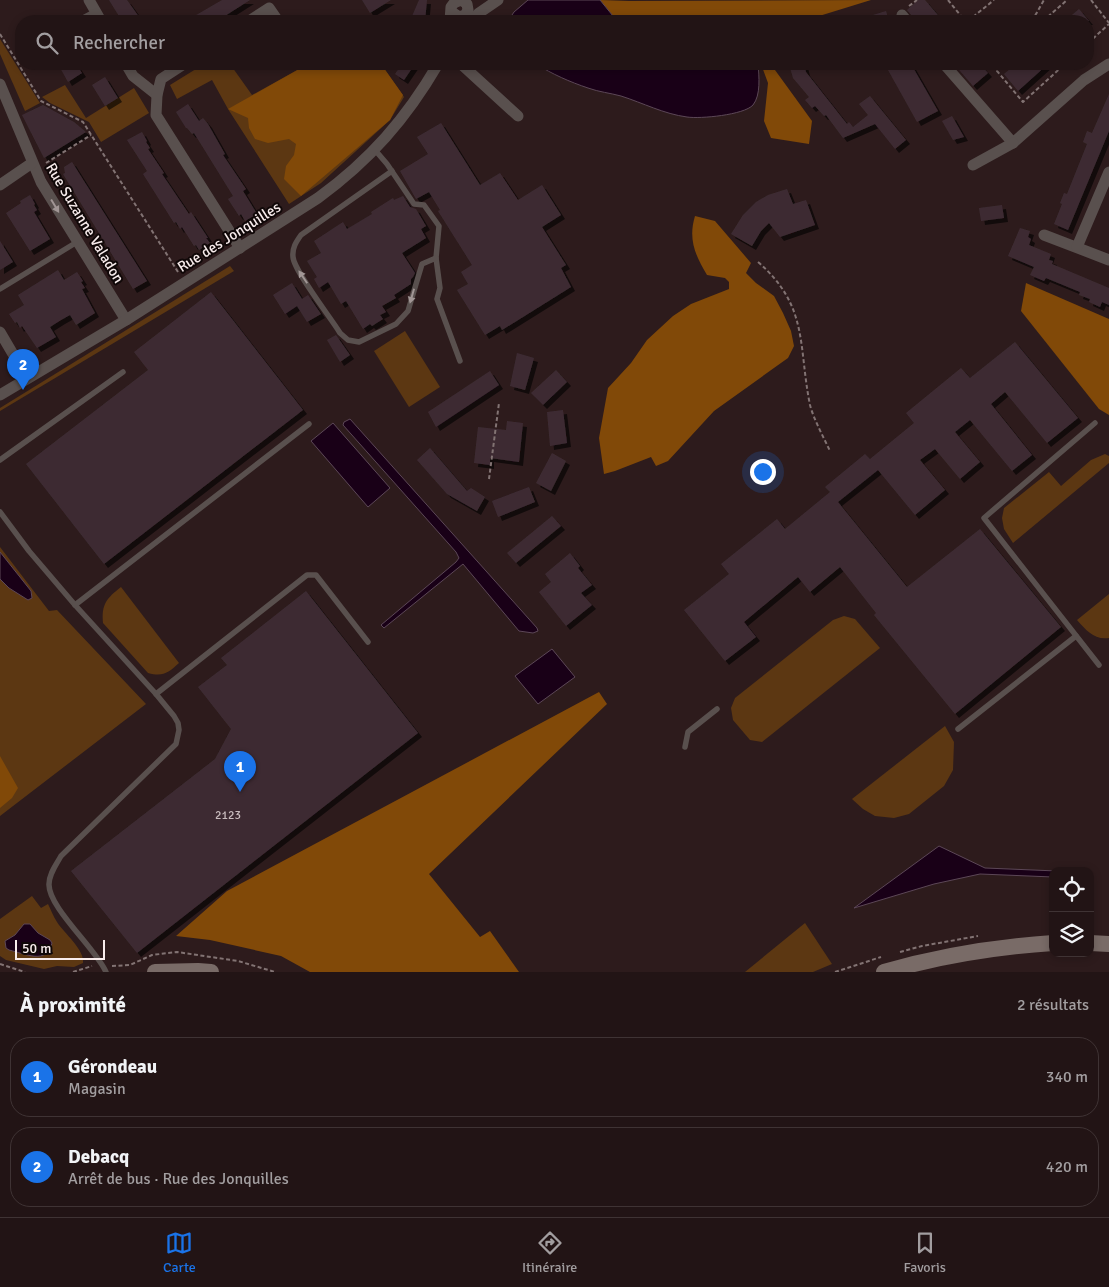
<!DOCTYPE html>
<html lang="fr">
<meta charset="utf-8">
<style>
:root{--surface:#221415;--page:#2e2122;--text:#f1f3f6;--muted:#a29ea0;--line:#3f3334;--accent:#1a73e8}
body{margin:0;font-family:Signika,sans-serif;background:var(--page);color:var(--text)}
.controls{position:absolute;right:15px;bottom:15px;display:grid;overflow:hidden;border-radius:10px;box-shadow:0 2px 8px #0003}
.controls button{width:45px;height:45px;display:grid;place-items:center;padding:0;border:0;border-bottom:1px solid var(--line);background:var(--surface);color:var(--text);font:25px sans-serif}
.scale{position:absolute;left:15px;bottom:12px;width:90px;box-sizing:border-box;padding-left:5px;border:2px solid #f8ecec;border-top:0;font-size:14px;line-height:18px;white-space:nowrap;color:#f8ecec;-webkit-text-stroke:4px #100808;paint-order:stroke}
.you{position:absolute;left:762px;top:471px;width:18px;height:18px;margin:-12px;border:4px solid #fff;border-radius:50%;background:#1a73e8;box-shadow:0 0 0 8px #1a73e833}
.badge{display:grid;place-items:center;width:32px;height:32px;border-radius:50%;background:var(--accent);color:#fff;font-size:16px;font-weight:700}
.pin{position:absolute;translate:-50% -41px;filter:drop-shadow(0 1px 2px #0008)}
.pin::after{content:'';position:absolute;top:26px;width:18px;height:15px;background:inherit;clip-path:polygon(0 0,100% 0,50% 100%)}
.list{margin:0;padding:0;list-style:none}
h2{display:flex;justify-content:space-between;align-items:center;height:65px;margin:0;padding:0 20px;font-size:21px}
h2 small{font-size:16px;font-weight:400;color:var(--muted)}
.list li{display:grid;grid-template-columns:32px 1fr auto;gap:15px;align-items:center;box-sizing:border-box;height:80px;margin:0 10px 10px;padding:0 10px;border:1px solid var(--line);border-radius:20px}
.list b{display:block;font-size:19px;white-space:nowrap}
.list p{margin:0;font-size:16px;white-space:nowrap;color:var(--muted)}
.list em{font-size:16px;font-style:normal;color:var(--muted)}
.icon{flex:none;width:28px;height:28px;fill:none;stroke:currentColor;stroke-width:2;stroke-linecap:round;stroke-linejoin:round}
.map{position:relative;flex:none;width:1109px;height:972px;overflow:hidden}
.search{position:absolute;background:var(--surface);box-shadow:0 2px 8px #0003;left:15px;right:15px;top:15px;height:55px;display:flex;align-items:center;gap:12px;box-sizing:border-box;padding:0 18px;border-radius:20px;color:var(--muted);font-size:19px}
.sheet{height:245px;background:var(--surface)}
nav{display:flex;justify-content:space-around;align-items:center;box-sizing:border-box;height:70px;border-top:1px solid var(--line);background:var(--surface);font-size:14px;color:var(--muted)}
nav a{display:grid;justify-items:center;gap:2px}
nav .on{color:var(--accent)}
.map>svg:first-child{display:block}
.green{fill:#5c3712}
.forest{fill:#814908}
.water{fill:#190017;stroke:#5c4757}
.building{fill:#3d2c33;filter:url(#shadow)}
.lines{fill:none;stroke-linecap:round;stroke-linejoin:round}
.path{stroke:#827373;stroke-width:2;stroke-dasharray:4 2.5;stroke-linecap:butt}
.service{stroke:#59504e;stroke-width:5.5}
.minor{stroke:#59504e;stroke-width:11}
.secondary{stroke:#796b67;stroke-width:16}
.oneway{fill:#a19695}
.labels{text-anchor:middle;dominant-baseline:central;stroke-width:4;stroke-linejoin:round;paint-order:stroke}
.number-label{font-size:12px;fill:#c9bcbe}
.street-label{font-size:15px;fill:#f8ecec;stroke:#100808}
</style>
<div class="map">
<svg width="1109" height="972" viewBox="0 0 1109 972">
<defs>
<filter id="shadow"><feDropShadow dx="4" dy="4" stdDeviation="0" flood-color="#0009"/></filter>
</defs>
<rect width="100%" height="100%" fill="#2d1b1c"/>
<!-- green -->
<g class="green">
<polygon points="0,39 40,103 25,111 0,54"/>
<polygon points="204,64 230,64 252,95 308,64 381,64 404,97 390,120 321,183 289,204 228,109 212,80 177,99 170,85"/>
<polygon points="65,85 86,118 134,88 149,113 101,142 89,122 50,103 42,97"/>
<polygon points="230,266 234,271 0,411 0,408"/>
<polygon points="405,331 440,387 409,407 374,351"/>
<polygon points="1105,454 1109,456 1109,463 1013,543 1004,529 1002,518 1004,508 1049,472 1061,486 1091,460"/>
<polygon points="0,547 49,611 57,610 146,704 0,816"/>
<path d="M121,587l58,76c-11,10 -16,14 -31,10l-45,-50c-2,-19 4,-25 18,-36z"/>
<path d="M1109,594v44c-15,2 -22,-7 -32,-18z"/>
<polygon points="844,616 855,619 880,648 762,742 750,740 733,720 731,708 735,698 833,620"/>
<polygon points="945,726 954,742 953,770 944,786 909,814 894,818 875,816 863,809 852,799"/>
<path d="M32,896l9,12 7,-4c3,6 5,12 9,18 7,11 28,28 26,41l-9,4 -17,-1 -13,3 -38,-9 -6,-4v-37z"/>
<polygon points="805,923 832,964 813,972 745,972"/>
</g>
<!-- forest -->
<g class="forest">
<polygon points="600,0 629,1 871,0 803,21 617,21"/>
<polygon points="308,64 381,64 403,95 390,120 301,196 284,179 286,166 294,155 296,144 289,139 268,143 255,139 249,128 248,118 228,109"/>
<polygon points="761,64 774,64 775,70 812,121 809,144 771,138 764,121 768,83"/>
<path d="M695,216l20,5 36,42 -5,10 10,10 18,13 9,17 8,18 3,15 -6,12 -74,53 -46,50 -12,5 -5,-9 -36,14 -11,3 -5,-36 9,-50 23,-25 16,-23 26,-24 18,-12 38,-15v-7l-4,-4 -18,-3c-12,-20 -19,-36 -12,-59z"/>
<polygon points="1026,283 1109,319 1109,415 1099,409 1021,311"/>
<polygon points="599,692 607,704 429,874 480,937 490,931 519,972 310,972 281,956 210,940 176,936 227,891"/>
<polygon points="0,756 18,788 12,798 0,808"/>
</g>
<!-- water -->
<g class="water">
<polygon points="528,0 600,0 617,21 508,21 514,12"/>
<path d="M536,64h222c1,12 3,31 -5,41 -9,10 -53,14 -66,12 -23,-3 -44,-14 -66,-21 -11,-3 -22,-4 -33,-8 -18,-6 -36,-14 -52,-24z"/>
<polygon points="350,419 537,628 538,631 533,633 519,631 463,564 384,628 381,625 456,562 459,558 456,552 343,425 344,422"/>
<polygon points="333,423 390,488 368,507 311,441"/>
<polygon points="0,552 31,591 32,598 28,600 9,588 0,579"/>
<polygon points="552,649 575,677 538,704 515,676"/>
<polygon points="939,846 985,868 1057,871 1053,871 1053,877 980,874 934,884 854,908"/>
<path d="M24,924h6l8,9 12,7 2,3c-5,22 -26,11 -43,7l-3,-2 -1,-7 10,-6z"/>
</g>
<!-- building -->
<g class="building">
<polygon points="109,0 127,0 142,21 122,21"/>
<polygon points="222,0 250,0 217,21 186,21"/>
<polygon points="362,0 391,0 370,13"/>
<polygon points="419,0 427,0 425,21 410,21"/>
<polygon points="918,0 925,0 943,21 914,21 913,17 907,10"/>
<polygon points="1079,9 1089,21 1065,21"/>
<polygon points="886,11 889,21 860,21 860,19"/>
<polygon points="58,64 76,64 82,73 68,82"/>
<polygon points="402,64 415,64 404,80 395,74"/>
<polygon points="789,64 804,64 806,72 847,124 849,122 853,127 868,115 859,104 870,96 906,140 895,149 875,124 843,138 826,115 824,116 815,106 812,108 805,100 809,97 793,78"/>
<polygon points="898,64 911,64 938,111 917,122 888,70"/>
<polygon points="954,64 980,64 988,73 973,86"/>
<polygon points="1016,64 1048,64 1018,91 1004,74"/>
<polygon points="105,77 118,98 105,106 92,85"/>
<polygon points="1109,94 1109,131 1068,230 1054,224 1062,204 1060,203 1064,193 1067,194 1087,144 1083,142 1087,131 1092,133"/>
<polygon points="188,104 199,121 203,118 208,124 225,154 223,155 246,189 243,191 257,214 245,221 241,214 239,216 228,199 233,196 194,133 192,134 187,128 186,128 176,112"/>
<polygon points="43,105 74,122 86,132 44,158 22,115"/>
<polygon points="952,116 964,137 953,140 942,121"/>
<polygon points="441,123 480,185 500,173 518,200 542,185 561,215 542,227 566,265 561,268 571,287 502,330 500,326 485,335 457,290 468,284 461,272 472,265 438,211 440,210 429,192 416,199 400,171 428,154 417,137"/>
<polygon points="142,132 147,141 146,142 150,148 148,149 164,173 162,174 189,214 191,212 208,238 206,238 210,243 199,250 196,245 194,246 182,227 180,229 176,222 174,223 143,174 147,171 127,140"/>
<polygon points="72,162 147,281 133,289 63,174 65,173 64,167"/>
<polygon points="787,189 793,204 806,200 815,225 780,237 769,223 761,231 752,246 731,234 743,215 756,202 768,195"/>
<polygon points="30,195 35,204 34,205 37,210 34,212 50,239 30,251 6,213 21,203 20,201"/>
<polygon points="403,196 410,207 416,209 426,226 421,229 426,238 402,253 415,273 413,277 411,279 411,284 394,295 396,298 382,306 386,312 380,315 383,319 372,326 370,324 363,329 346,301 341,304 328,282 319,288 314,279 317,277 307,261 321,253 314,241 343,222 347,229 372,214 371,212 393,198 394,200"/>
<polygon points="1002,205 1004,218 981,221 979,208"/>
<polygon points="1020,228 1030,231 1028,237 1031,239 1029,245 1051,254 1049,260 1053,261 1052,264 1109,288 1109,305 1102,302 1100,307 1089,302 1090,299 1079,295 1080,292 1046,278 1044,281 1030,275 1034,267 1008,256"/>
<polygon points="0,241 13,262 0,270"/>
<polygon points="58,270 64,280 77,272 83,281 81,282 85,288 82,289 95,313 76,325 70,315 61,320 50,327 56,337 37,348 22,326 20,328 17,322 15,323 9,314 24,305 18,295"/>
<polygon points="292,283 302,299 308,295 321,314 307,322 297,306 285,314 273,295"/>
<polygon points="211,292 303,410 104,564 26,464 148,370 134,352"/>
<polygon points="336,335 350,355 340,362 327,340"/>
<polygon points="1015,342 1078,418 1047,443 1005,392 991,404 1032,455 1012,471 970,420 955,432 980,462 960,479 935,449 920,460 945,490 915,515 878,470 838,502 907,587 980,529 1061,627 955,714 874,615 876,613 840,567 810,592 798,577 744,622 756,637 725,661 684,610 729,574 721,564 777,519 785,529 830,492 825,487 865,454 870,459 914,423 906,413 961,368 970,378"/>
<polygon points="517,353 534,358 525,390 510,386"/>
<polygon points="556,370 567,382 543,405 531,393"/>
<polygon points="490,371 499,385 436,427 428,412"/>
<polygon points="563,410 567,443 550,446 547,412"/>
<polygon points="507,421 523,423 519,462 490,458 490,465 474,463 478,427 506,430"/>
<polygon points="430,448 467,491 471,488 485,497 477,511 447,494 417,460"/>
<polygon points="552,453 566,461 551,491 536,483"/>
<polygon points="529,487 535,502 498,517 492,501"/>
<polygon points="552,516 561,526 516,563 507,553"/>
<polygon points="570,553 580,566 578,568 592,585 581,593 592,605 566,626 539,592 551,582 545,574"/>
<polygon points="306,591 418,733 137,953 71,871 215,759 231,729 198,687 227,665 221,658"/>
</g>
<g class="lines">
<!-- path -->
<g class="path">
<polyline points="948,0 965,21"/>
<polyline points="1091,0 1109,23"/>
<polyline points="909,6 917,0"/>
<polyline points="968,21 994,0"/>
<polyline points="1032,21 1044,0"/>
<polyline points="1043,21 1067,0"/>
<polyline points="0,34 41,101 83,122 178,272"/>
<polyline points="1088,43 1109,24"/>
<polyline points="997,64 997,71 1023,102 1065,64"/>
<polyline points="46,163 91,135"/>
<path d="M758,262c51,44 40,84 52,143 4,15 13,31 20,46"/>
<polyline points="489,479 499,403"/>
<polyline points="900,952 922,946 978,936"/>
<polyline points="1061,954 1082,954"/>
<polyline points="0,964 25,972"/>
<polyline points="112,966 130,965 152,955 177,952 238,961 275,972"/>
<polyline points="73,972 92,966"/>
<polyline points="835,972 881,957"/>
</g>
<!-- service -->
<g class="service">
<polyline points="375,150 387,164 414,204 424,205 439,226 436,258 440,288 437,299 460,361"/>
<path d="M392,171l-91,64c-5,7 -9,13 -8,22 1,14 38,61 47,76l8,7 11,2 37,-18 12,-13 14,-47 14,-6"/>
<polyline points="0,289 77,242"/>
<polyline points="1095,423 984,518 1099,665"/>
<polyline points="0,460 123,372"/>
<path d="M0,512l29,39 46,54 81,89 18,22 4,7 1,7 -3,14 -115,112c-5,9 -12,18 -12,28 -1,23 47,65 57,88"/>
<polyline points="75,605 309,424"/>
<polyline points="156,694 307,575 316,575 368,642"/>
<polyline points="958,729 1076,636"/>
<polyline points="685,747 688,732 717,709"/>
</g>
<!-- minor -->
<g class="minor">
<polyline points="89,0 101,21"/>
<polyline points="902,15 907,21"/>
<polyline points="83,21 96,14"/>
<polyline points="249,21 269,8 278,21"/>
<polyline points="450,21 451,7 454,3 461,0 467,4 468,10 465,15 459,17 452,12"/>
<polyline points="471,21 479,13 498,0"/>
<polyline points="126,64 133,76 157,95"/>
<polyline points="184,64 161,79 157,95 156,115 240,248"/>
<polyline points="461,64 518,116"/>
<polyline points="944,64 1013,143 1084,80 1109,64"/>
<polyline points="0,84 41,182 126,320"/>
<polyline points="973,165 1013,143"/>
<polyline points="0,185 32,163"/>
<polyline points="1044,235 1109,260"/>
<polyline points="1077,247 1109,172"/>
<polyline points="0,332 27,378"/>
<path d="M0,395l126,-75 192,-122c52,-38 88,-79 120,-134"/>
</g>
<!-- secondary -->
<g class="secondary">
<polyline points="1090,943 1109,944"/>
<polyline points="155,972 198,971 211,972"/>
<path d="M884,972c55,-16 111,-25 169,-29"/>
</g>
</g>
<!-- one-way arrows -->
<defs><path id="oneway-solid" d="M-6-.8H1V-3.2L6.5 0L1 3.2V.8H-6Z" transform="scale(1.25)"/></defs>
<g class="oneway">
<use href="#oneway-solid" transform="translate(55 206) rotate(59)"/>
<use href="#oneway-solid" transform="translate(303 277) rotate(-124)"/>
<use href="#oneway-solid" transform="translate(412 296) rotate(106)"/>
</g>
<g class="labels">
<!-- number labels -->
<g class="number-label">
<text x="228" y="815">2123</text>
</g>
<!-- street labels -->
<g class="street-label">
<text transform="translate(85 223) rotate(59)">Rue Suzanne Valadon</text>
<text transform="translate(229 237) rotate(-32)">Rue des Jonquilles</text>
</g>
</g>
</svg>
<div class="controls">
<button><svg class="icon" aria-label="locate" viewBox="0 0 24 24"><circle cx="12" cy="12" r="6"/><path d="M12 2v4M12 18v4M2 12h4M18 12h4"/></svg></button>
<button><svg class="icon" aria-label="layers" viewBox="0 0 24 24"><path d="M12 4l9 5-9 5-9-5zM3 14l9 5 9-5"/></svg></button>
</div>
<div class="scale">50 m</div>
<div class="you"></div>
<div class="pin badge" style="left:240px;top:792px">1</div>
<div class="pin badge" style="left:23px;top:390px">2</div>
<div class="search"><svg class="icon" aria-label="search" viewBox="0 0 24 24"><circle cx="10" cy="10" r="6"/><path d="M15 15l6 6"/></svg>Rechercher</div>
</div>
<section class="sheet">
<h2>À proximité<small>2 résultats</small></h2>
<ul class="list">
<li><span class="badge">1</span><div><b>Gérondeau</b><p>Magasin</p></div><em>340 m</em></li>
<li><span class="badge">2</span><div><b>Debacq</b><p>Arrêt de bus · Rue des Jonquilles</p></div><em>420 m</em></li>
</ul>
</section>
<nav>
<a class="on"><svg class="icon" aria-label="map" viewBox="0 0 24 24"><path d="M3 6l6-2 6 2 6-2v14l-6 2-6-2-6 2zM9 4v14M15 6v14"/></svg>Carte</a>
<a><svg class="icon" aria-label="directions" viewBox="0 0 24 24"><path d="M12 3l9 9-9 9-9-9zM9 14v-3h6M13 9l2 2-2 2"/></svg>Itinéraire</a>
<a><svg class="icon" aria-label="saved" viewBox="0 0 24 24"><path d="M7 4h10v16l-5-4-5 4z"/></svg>Favoris</a>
</nav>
